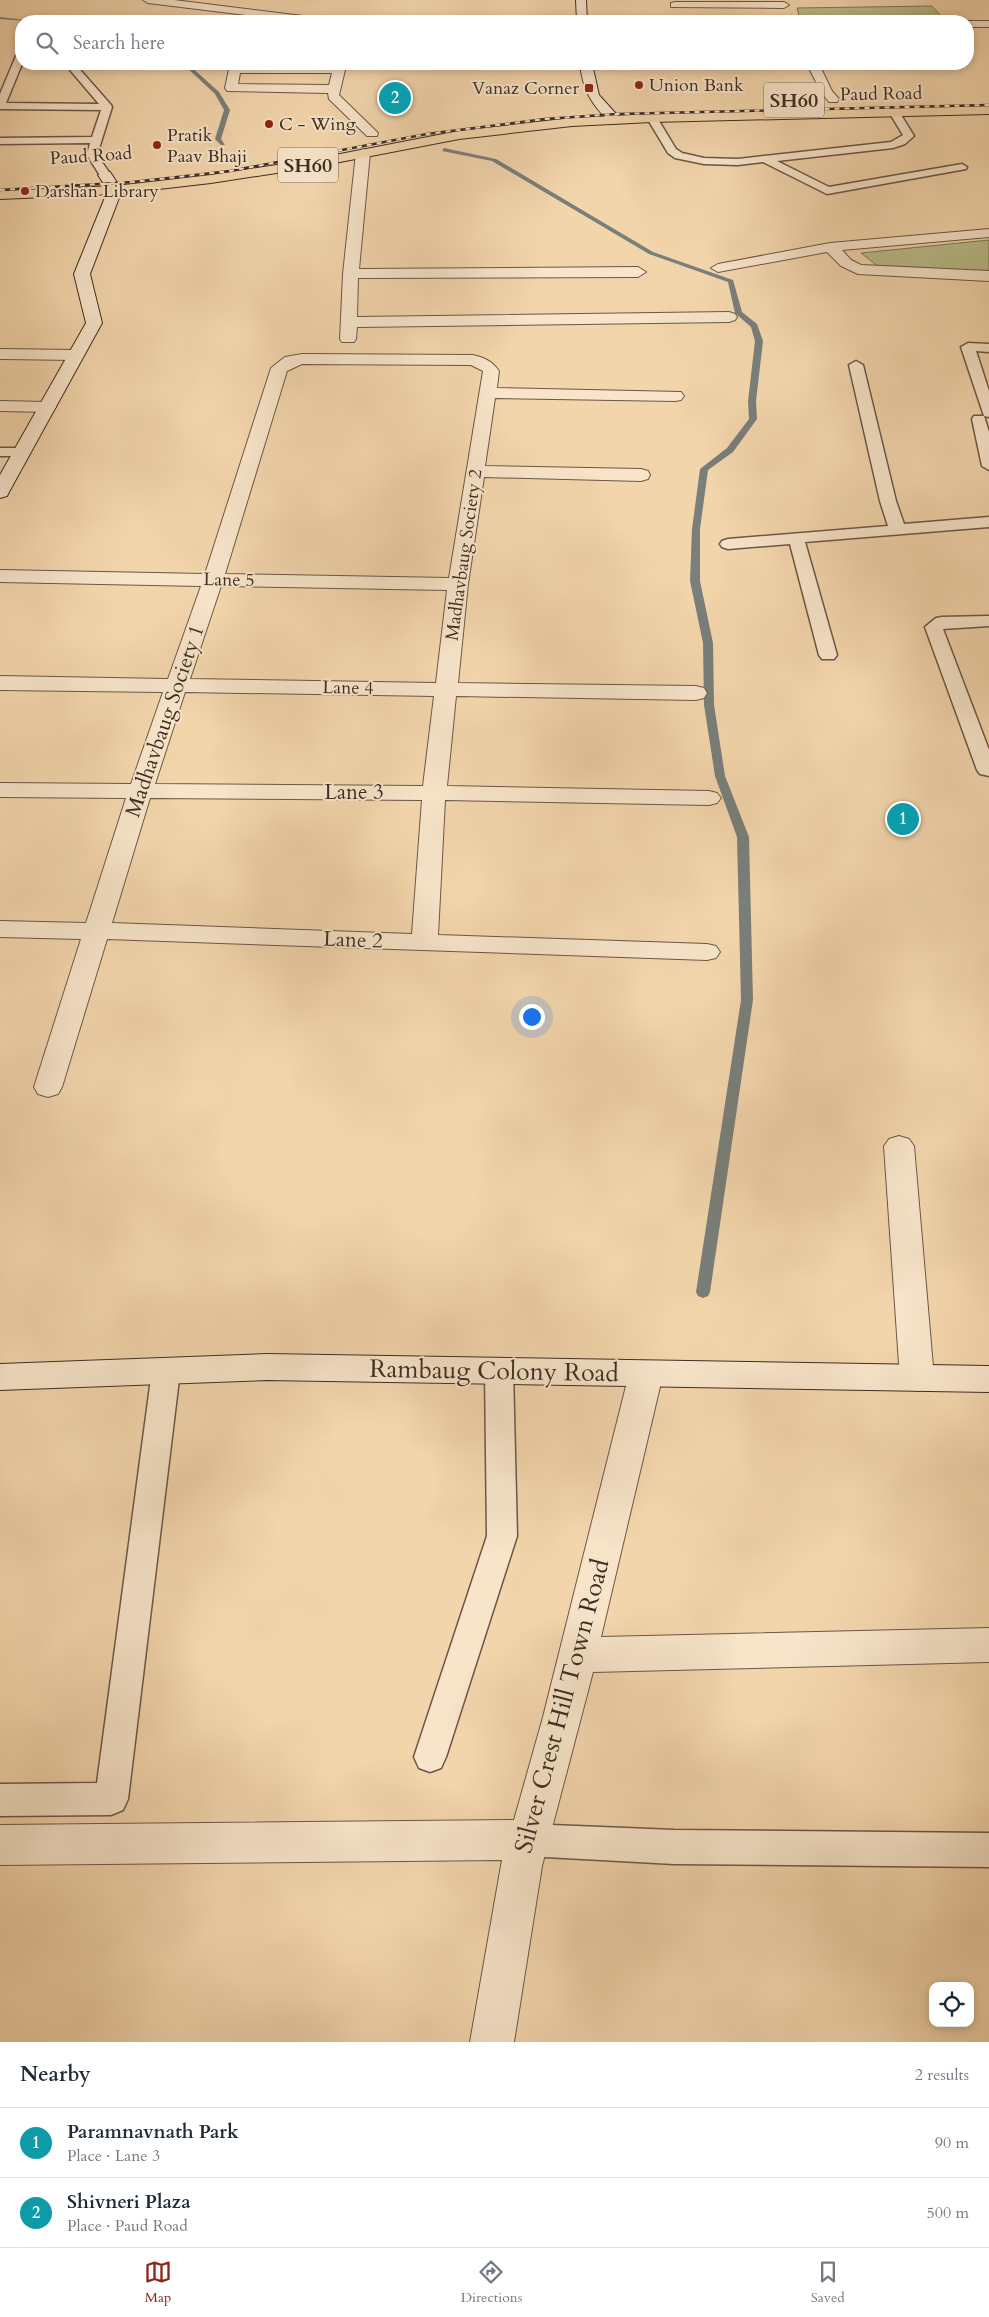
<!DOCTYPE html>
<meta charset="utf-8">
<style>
:root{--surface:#fff;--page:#f2f2f3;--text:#1f2937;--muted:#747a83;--line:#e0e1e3;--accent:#8f2418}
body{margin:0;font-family:Cardo,serif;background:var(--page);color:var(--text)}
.controls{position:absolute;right:15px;bottom:15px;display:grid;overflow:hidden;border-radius:10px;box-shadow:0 2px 8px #0003}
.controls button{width:45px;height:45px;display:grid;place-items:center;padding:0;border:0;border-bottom:1px solid var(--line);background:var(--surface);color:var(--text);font:25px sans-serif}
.you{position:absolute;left:531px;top:1016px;width:18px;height:18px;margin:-12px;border:4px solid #fff;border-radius:50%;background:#1a73e8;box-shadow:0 0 0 8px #1a73e833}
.badge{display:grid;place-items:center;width:32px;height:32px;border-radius:50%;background:var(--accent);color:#fff;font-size:16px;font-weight:700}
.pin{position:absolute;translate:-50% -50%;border:2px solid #fff;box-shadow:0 1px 5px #0006}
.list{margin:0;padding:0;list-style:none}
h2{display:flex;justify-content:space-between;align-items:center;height:65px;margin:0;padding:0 20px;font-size:21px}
h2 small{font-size:16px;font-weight:400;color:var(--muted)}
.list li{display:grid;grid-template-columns:32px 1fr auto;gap:15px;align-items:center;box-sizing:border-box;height:70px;padding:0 20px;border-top:1px solid var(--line)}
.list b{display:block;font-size:19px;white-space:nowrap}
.list p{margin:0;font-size:16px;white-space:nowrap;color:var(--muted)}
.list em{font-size:16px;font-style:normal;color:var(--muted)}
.icon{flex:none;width:28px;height:28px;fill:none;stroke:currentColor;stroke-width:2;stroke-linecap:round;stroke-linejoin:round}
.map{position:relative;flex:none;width:989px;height:2042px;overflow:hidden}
.search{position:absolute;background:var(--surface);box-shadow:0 2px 8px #0003;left:15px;right:15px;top:15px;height:55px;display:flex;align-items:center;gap:12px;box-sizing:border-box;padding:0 18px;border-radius:20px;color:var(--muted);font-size:19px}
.sheet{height:205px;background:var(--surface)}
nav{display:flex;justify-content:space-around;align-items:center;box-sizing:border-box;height:70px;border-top:1px solid var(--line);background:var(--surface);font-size:14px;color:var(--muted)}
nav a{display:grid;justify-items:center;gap:2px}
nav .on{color:var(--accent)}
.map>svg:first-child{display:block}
.green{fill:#b9bd8a;stroke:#7c7557}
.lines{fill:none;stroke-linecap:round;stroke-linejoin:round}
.stream{fill:#797f7a;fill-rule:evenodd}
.lane-casing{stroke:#6b5746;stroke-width:3}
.street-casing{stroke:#6b5746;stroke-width:2}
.secondary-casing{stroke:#3e2d24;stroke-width:2}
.primary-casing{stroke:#3e2d24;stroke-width:2}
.lane{fill:#f7e4c9;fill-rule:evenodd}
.street{fill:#f7e4c9;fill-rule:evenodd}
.secondary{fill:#f7e4c9;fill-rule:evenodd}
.primary{fill:#f3d5ac;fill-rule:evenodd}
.rail-casing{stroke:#3e2d24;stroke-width:2.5}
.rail{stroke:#f7e4c9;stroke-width:2;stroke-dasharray:5;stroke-linecap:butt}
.poi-dot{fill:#8f2418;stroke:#f7e4c9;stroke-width:2}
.labels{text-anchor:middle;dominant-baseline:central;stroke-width:4;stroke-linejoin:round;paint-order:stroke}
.far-poi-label{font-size:18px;fill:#3e2d24;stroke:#f7e4c9;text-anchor:start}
.far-street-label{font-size:18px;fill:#3e2d24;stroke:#f7e4c9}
.shield{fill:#f7e4c9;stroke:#766456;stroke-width:1}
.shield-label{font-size:20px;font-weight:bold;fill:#3e2d24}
.street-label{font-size:21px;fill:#3e2d24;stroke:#f7e4c9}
.near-street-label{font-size:25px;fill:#3e2d24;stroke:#f7e4c9}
</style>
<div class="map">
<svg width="989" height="2042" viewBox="0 0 989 2042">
<rect width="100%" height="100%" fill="#f3d5ac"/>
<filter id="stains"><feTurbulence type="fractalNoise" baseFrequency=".004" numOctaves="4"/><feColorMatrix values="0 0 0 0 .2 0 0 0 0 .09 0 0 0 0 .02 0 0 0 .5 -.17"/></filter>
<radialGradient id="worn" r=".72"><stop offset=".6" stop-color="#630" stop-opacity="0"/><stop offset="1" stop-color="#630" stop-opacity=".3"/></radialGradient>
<!-- green -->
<g class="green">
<polygon points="932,6 946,21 801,21 797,8"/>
<polygon points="989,240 989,272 880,268 861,253"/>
</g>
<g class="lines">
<!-- stream -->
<g class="stream">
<polygon points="0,17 25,20 27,21 0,19"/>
<polygon points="183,64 188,64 219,92 230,110 221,139 225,145 221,145 215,139 224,110 215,94"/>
<polygon points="444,148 496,159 653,252 733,280 742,312 757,324 763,341 756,401 757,419 733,452 708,470 700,529 700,581 713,643 714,705 725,776 749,837 753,1000 710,1292 708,1296 703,1298 698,1296 696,1292 741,1000 737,837 715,776 704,705 703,643 690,581 692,529 700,469 727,448 749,419 748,401 755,341 751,327 735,313 728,282 649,254 492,161 442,151"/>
</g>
<defs>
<g id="lane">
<polygon points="21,53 22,64 6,103 99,104 65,64 75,64 111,105 112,107 97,155 111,175 109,177 101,177 87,155 90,143 0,144 0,138 92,137 101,110 0,109 0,94 16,56"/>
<polygon points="894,109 898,110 914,136 905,144 893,148 777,161 829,187 962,164 967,167 966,169 827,194 763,162 738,165 704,164 675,158 668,153 647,118 648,116 656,116 676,149 682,153 704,158 738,159 891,142 903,135 889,112"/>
<polygon points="968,343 989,344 989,352 976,351 989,391 989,417 984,416 989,432 989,470 982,466 972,419 974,416 984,416 961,347"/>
<polygon points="856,361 863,365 896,501 904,524 989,517 989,527 805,542 837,655 834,659 822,659 819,655 790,544 728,549 722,547 720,544 722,541 728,539 888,526 880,501 849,365"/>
<polygon points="0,448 22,448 29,452 22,456 0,456"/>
<polygon points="989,616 989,626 943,629 989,750 989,776 980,774 977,770 925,627 936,618 942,617"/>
<polygon points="499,1359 509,1362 513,1370 517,1536 446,1757 441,1768 430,1772 419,1768 414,1757 487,1536 485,1370 489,1362"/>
<polygon points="166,1360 176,1363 180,1371 128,1799 123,1810 111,1815 0,1816 0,1784 97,1783 152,1371 156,1363"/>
<polygon points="527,1824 674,1830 989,1833 989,1867 674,1864 527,1856 515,1852 510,1840 515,1828"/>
</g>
<g id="street">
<polygon points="143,0 174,0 319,18 324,21 295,21 148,3"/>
<polygon points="675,2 784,2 789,5 784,8 671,7 671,3"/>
<polygon points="966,21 989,21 989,27 968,27 968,21"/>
<polygon points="807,64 819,64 832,91 839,99 837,102 829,102 821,92"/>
<path d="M235,65l108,3 2,2 -6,25 39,38 -1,3h-10l-38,-37 -1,-6 -101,-2 -2,-3 4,-19zM240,73h92l-3,12 -91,-1z"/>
<polygon points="363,149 370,153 359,269 638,267 646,272 638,277 358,278 357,317 729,312 735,314 737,317 735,320 729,322 357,327 356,339 354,342 342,342 340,339 343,274 356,153"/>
<polygon points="989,229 989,237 842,250 851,260 861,265 989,271 989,281 858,274 841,266 827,252 718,272 711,268 718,264 830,243"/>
<polygon points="0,349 76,350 82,352 84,355 82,358 76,360 0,359"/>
<path d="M302,354l171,1c12,3 19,6 26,16l-2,17 184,4 3,4 -3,4 -6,1 -180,-3 -10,68 156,3 7,2 2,4 -2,4 -7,2 -157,-4 -16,107 -10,99 238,3 8,2 3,5 -3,5 -8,2 -240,-4 -9,90 262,5 8,2 4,5 -4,5 -8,2 -264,-5 -7,135 269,9 9,2 4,6 -4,6 -9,2 -600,-21 -45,148 -4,7 -10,3 -10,-3 -4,-7 47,-148 -81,-2v-16l86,2 40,-125 -126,-1v-14l131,1 32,-92 -163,-2v-14l168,3 33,-93 -201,-4v-12l205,4 66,-206 14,-11zM302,364l169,1 12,6 -34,207 -224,-4 62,-203zM221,586l226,4 -11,93 -246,-4zM185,692l249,4 -11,90 -268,-2zM150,798l272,2 -10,134 -300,-11z"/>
<polygon points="0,401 47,402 53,403 56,407 53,411 47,412 0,411"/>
<polygon points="899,1136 909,1139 914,1146 934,1378 929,1387 917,1391 905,1387 900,1378 884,1146 889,1139"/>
<polygon points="646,1361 658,1365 663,1374 601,1637 989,1628 989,1662 593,1672 542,1866 514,2042 470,2042 502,1860 0,1865 0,1825 514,1820 543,1717 629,1374 634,1365"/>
</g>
<g id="secondary">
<polygon points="576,0 586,0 587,21 577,21"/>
<path d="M580,64h12l7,31 19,21 2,3 -2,3h-8c-19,-18 -27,-32 -30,-58z"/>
<polygon points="105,171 110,172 122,190 90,274 102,323 9,492 7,496 0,498 0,475 86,323 74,274 108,190 98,175"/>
<polygon points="267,1354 989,1366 989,1392 267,1380 0,1390 0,1364"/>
</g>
<polygon id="primary" points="989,106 989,114 652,122 572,126 459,139 309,168 211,183 115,194 0,199 0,191 115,186 211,175 309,160 459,131 572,118 652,114"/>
</defs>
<!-- lane casing -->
<use href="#lane" class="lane-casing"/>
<!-- street casing -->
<use href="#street" class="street-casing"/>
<!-- secondary casing -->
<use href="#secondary" class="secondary-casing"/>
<!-- primary casing -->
<use href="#primary" class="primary-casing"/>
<!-- lane -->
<use href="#lane" class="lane"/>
<!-- street -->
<use href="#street" class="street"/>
<!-- secondary -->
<use href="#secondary" class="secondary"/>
<!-- primary -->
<use href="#primary" class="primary"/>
<defs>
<polyline id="rail" points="0,190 133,182 230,171 427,134 545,119 617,114 989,105"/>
</defs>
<!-- rail casing -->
<use href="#rail" class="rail-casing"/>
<!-- rail -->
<use href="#rail" class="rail"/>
</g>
<!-- markers -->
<g class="poi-dot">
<circle cx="639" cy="85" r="5"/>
<rect x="584" y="83" width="10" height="10" rx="2.5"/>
<circle cx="269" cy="124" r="5"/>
<circle cx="157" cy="145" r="5"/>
<circle cx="25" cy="191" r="5"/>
</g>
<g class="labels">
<!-- far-poi labels -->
<g class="far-poi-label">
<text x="649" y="85">Union Bank</text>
<text x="579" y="88" text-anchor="end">Vanaz Corner</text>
<text x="279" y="124">C - Wing</text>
<text x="167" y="135">Pratik<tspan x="167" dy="21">Paav Bhaji</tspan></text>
<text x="35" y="191">Darshan Library</text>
</g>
<!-- far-street labels -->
<g class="far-street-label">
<text transform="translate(881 94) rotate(-1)">Paud Road</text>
<text transform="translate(91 156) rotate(-4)">Paud Road</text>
<text transform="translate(464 555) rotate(-82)">Madhavbaug Society 2</text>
<text transform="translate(229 580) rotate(1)">Lane 5</text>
<text transform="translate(348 688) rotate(1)">Lane 4</text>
</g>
<!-- shield labels -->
<g class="shield">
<rect x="764" y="82.5" width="60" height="35" rx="4"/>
<rect x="278" y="147.5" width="60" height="35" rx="4"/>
</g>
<g class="shield-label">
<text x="794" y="100">SH60</text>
<text x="308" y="165">SH60</text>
</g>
<!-- street labels -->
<g class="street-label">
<text transform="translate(165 721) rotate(-71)">Madhavbaug Society 1</text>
<text x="354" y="792">Lane 3</text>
<text transform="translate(353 940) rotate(2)">Lane 2</text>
</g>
<!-- near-street labels -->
<g class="near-street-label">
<text transform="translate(494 1371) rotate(1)">Rambaug Colony Road</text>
<text transform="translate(562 1706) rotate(-75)">Silver Crest Hill Town Road</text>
</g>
</g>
<rect width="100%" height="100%" filter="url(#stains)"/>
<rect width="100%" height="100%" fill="url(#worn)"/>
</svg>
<div class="controls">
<button><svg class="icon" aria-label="locate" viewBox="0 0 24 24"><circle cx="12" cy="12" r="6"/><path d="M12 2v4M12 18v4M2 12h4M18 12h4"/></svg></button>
</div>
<div class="you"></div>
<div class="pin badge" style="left:903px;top:819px;background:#0f9aa8">1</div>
<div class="pin badge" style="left:395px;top:98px;background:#0f9aa8">2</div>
<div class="search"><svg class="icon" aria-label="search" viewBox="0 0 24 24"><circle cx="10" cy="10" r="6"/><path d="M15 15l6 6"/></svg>Search here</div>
</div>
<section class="sheet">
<h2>Nearby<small>2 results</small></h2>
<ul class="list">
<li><span class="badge" style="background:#0f9aa8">1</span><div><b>Paramnavnath Park</b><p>Place · Lane 3</p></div><em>90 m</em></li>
<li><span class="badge" style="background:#0f9aa8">2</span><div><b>Shivneri Plaza</b><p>Place · Paud Road</p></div><em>500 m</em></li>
</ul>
</section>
<nav>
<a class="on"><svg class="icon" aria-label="map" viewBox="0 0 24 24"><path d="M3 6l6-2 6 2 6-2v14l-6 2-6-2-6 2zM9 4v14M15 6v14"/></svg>Map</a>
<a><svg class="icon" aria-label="directions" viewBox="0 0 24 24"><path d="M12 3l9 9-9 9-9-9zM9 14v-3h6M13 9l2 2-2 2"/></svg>Directions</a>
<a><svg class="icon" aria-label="saved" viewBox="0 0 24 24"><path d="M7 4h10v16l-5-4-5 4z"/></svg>Saved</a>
</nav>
